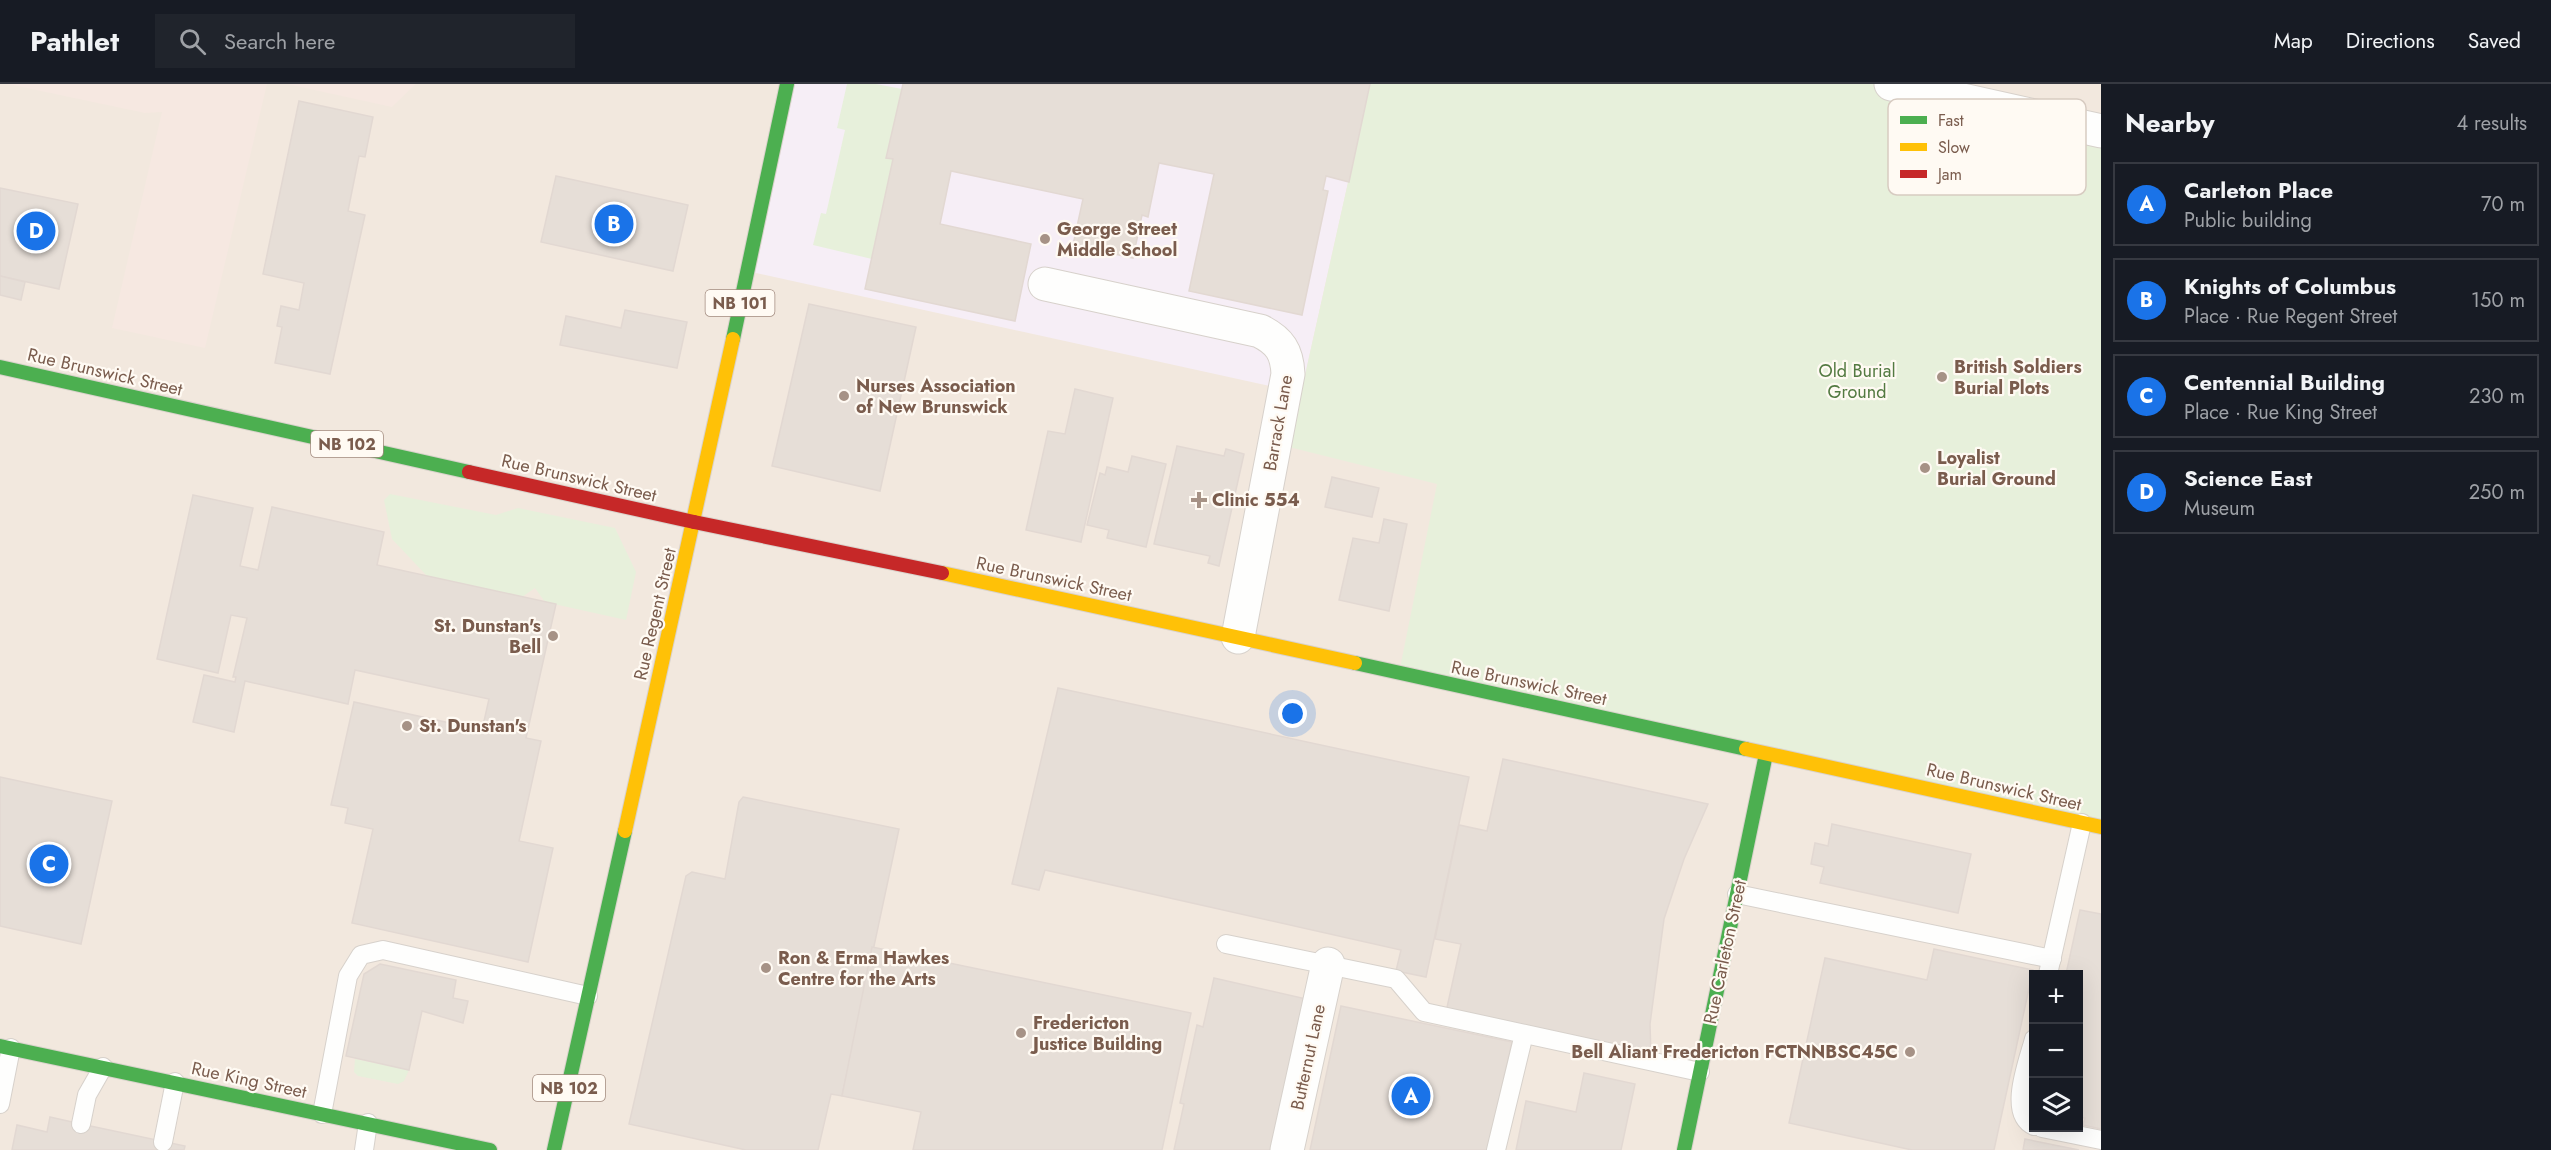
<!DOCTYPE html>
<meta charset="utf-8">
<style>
:root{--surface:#171b24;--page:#20242c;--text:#f1f3f6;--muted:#9ea1a6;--line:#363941;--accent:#1a73e8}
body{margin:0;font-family:Jost,sans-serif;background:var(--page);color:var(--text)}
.controls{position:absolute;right:18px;bottom:18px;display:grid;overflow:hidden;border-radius:0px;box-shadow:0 6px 24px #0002}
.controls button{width:54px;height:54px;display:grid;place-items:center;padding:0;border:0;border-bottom:2px solid var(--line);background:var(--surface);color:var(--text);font:30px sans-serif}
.you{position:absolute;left:1293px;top:630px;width:21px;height:21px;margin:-15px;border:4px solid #fff;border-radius:50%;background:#1a73e8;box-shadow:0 0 0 9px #1a73e833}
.badge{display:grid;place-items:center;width:39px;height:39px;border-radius:50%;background:var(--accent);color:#fff;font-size:20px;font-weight:700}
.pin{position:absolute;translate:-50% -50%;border:3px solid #fff;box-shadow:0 2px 6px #0006}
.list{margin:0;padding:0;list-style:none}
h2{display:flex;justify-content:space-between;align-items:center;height:78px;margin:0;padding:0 24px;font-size:26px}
h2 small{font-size:20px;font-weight:400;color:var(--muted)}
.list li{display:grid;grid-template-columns:39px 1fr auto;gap:18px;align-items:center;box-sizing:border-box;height:84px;margin:0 12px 12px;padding:0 12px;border:2px solid var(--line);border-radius:0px}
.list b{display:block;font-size:22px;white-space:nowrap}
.list p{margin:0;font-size:20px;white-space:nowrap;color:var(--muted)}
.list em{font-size:20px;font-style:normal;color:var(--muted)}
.icon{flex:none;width:33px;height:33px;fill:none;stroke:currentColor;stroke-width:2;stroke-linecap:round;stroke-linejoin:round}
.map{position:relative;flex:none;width:2101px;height:1066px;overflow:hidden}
header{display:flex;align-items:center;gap:36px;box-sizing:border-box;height:84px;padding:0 30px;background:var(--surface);border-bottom:2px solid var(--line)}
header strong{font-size:28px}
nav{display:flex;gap:33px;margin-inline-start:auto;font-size:21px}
.search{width:420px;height:54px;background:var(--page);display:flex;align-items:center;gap:15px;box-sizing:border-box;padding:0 21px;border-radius:0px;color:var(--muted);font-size:22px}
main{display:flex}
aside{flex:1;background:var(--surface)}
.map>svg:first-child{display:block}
.residential{fill:#f2e8de;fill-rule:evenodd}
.commercial{fill:#f6e8e1}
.education{fill:#f6eef6}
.green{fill:#e7f0db}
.building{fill:#e6ded7;stroke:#e2d8d2;stroke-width:1.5}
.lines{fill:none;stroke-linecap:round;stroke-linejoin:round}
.lane-casing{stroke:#d7d1cb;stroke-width:20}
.street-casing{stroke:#d7d1cb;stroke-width:35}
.fast-casing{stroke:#d9d2cb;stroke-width:16}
.slow-casing{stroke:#d9d2cb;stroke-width:16}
.jam-casing{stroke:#d9d2cb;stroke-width:16}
.lane{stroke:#fefefd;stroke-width:18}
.street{stroke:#fefefd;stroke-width:33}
.fast{stroke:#4caf50;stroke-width:14}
.slow{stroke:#ffc107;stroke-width:14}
.jam{stroke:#c62828;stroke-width:14}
.poi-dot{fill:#a69286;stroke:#fffaf3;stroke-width:2}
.labels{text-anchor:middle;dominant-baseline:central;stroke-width:4.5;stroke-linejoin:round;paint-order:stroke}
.shield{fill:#fffaf3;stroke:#a28b7f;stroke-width:1.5}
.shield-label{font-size:16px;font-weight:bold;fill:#7a5c4d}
.poi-label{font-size:18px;font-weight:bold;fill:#7a5c4d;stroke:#fffaf3;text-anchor:start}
.park-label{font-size:18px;fill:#537a41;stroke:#fffaf3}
.street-label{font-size:18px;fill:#7a5c4d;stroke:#fffaf3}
.key{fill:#fffaf3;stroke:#d7cbc1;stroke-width:1.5}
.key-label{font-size:16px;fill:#7a5c4d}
</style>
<header>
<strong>Pathlet</strong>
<div class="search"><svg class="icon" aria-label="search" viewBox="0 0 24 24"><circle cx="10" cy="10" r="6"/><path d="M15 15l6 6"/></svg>Search here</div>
<nav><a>Map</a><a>Directions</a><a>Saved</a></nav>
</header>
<main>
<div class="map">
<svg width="2101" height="1066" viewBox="0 0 2101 1066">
<rect width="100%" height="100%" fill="#f9f5f0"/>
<!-- residential -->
<path class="residential" d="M0,0h2101v1066h-2101zM2034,890h44v154h-44z"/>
<!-- commercial -->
<g class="commercial">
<polygon points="8,0 267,0 205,264 112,244 162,28 145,29"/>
<polygon points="287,0 416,0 392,23"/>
</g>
<!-- education -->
<polygon class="education" points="787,0 1370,0 1301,309 747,187"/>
<!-- green -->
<g class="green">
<polygon points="847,0 876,0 902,5 887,73 893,75 872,175 813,161 821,129 826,130 845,46 837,44"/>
<polygon points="1370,0 1891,0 2101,47 2101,743 1399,589 1437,400 1289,363"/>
<polygon points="390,410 496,431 518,424 615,444 636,488 626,536 545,518 535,504 522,513 427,492 392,455 384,416"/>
<polygon points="355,975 409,986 404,997 398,1000 358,992 354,988"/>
</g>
<!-- building -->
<g class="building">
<polygon points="903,0 1370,0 1349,98 1326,92 1323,106 1328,107 1302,231 1189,207 1214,90 1159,79 1148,133 1142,131 1133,174 1073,161 1083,115 951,87 940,140 1031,160 1015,237 865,205 893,75 886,74"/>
<polygon points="299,17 373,33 365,73 359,72 348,127 365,131 330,290 275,279 282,243 277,242 281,222 299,226 304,199 263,190"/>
<polygon points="556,92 688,121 673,187 541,158"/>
<polygon points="0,104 78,120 59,205 0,192"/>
<polygon points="0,192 25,198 21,216 0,211"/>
<polygon points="809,220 916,243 880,407 772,382"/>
<polygon points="625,226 687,238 677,284 560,261 566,232 621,244"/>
<polygon points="1075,305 1113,314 1081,458 1026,446 1048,347 1065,350"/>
<polygon points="1177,362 1224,372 1226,365 1244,370 1219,482 1208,479 1210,472 1154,460"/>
<polygon points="1132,372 1166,380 1146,463 1107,454 1109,446 1087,441 1100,389 1105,391 1107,383 1128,388"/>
<polygon points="1332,393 1379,404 1372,433 1325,423"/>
<polygon points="193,411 253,424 240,482 258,486 272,423 384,448 377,481 556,520 526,654 541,657 519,757 553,764 528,878 352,839 373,745 345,739 348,724 331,721 354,618 482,646 489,615 355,586 348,620 245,597 234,648 193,638 204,591 235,598 236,593 233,593 247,534 231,531 218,589 157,575"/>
<polygon points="1384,435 1407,440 1389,527 1339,516 1353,454 1379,459"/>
<polygon points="1058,604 1469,693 1426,893 1396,887 1401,866 1045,786 1039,806 1012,800"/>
<polygon points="1503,675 1708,720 1684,775 1664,835 1650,940 1651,972 1446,928 1461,860 1435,855 1459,741 1487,747"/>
<polygon points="0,693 112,717 81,860 0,842"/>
<polygon points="743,713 899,745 842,1012 831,1010 818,1066 746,1066 629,1040 686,792 692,788 725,795 739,718"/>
<polygon points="1832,740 1971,770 1958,829 1820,799 1824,783 1811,780 1815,759 1828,762"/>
<polygon points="2080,826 2101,830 2101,1045 2083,1041 2085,1034 2078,1033 2078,890 2066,890"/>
<polygon points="872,863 1191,929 1162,1066 913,1066 921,1028 842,1012"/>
<polygon points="1934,865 2033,886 1994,1066 1912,1066 1789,1039 1825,874 1927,896"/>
<polygon points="380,880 456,896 453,914 468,917 463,939 422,927 409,986 346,972 364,890"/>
<polygon points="1214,894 1315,917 1281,1066 1174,1066 1184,1020 1180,1019 1197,941 1203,943"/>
<polygon points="1341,922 1512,958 1488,1066 1310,1066"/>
<polygon points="1584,989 1635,1000 1621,1066 1516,1066 1526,1017 1576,1028"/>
<polygon points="50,1033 81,1040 185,1062 184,1066 12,1066 17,1041 47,1048"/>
<polygon points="2025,1055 2079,1066 2023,1066"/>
</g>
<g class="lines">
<defs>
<g id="lane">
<polyline points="1737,810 2052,875"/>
<polyline points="1226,860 1396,895 1424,928 1700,988"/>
<polyline points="2048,890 2082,739"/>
<path d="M2034,955c-6,23 -27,75 0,87"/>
<polyline points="0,1020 11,964"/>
<polyline points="322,1030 348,892 361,871 383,866 588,912"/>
<polyline points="81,1040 87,1011 103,983"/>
<polyline points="2042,1044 2101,1056"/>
<polyline points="163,1058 175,998"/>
<polyline points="364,1066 368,1039"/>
<polyline points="1496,1066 1524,950"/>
</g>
<g id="street">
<polyline points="1891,0 2101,47"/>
<path d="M1045,200l215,47c20,10 27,21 28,43l-50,263"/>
<polyline points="1287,1066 1328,880"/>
</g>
<g id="fast">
<polyline points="733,255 787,0"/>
<polyline points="0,283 469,388"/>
<polyline points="1355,579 1746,665"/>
<polyline points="0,962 490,1066"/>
<polyline points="554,1066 625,747"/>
<polyline points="1684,1066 1766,670"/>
</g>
<g id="slow">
<polyline points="942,489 1355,579"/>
<polyline points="1746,665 2101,743"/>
<polyline points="625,747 733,255"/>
</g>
<g id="jam">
<polyline points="469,388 694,438"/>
<polyline points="694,438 942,489"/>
</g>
</defs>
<!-- lane casing -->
<use href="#lane" class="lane-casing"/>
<!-- street casing -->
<use href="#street" class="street-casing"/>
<!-- fast casing -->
<use href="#fast" class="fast-casing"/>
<!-- slow casing -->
<use href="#slow" class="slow-casing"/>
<!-- jam casing -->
<use href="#jam" class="jam-casing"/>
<!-- lane -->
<use href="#lane" class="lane"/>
<!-- street -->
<use href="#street" class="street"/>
<!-- fast -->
<use href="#fast" class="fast"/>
<!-- slow -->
<use href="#slow" class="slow"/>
<!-- jam -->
<use href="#jam" class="jam"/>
</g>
<!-- markers -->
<g class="poi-dot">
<circle cx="1045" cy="155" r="6"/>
<circle cx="1942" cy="293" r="6"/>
<circle cx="844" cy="312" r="6"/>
<circle cx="1925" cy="384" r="6"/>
<path d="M1196 407h6v6h6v6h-6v6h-6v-6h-6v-6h6z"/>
<circle cx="553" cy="552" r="6"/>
<circle cx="407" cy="642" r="6"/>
<circle cx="766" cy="884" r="6"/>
<circle cx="1021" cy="949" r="6"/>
<circle cx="1910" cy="968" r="6"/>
</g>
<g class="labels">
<!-- shield labels -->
<g class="shield">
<rect x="705.5" y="206" width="69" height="26" rx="4.5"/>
<rect x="311" y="347" width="72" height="26" rx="4.5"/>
<rect x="533" y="991" width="72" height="26" rx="4.5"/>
</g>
<g class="shield-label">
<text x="740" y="219">NB 101</text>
<text x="347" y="360">NB 102</text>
<text x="569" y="1004">NB 102</text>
</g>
<!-- poi labels -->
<g class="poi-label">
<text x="1057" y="145">George Street<tspan x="1057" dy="21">Middle School</tspan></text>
<text x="1954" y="283">British Soldiers<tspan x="1954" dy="21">Burial Plots</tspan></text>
<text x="856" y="302">Nurses Association<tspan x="856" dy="21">of New Brunswick</tspan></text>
<text x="1937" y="374">Loyalist<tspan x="1937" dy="21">Burial Ground</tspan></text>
<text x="1212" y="416">Clinic 554</text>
<text x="541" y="542" text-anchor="end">St. Dunstan's<tspan x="541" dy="21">Bell</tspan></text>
<text x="419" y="642">St. Dunstan's</text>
<text x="778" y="874">Ron &amp; Erma Hawkes<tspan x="778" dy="21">Centre for the Arts</tspan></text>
<text x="1033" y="939">Fredericton<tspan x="1033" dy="21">Justice Building</tspan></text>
<text x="1898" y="968" text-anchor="end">Bell Aliant Fredericton FCTNNBSC45C</text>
</g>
<!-- park labels -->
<g class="park-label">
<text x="1857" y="287">Old Burial<tspan x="1857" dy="21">Ground</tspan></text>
</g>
<!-- street labels -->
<g class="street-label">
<text transform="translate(105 288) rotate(13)">Rue Brunswick Street</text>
<text transform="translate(1278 339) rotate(-80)">Barrack Lane</text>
<text transform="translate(579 394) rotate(13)">Rue Brunswick Street</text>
<text transform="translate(1054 495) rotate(12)">Rue Brunswick Street</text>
<text transform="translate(655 530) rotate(-77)">Rue Regent Street</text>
<text transform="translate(1529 599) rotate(12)">Rue Brunswick Street</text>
<text transform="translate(2004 703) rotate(13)">Rue Brunswick Street</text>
<text transform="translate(1725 868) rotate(-78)">Rue Carleton Street</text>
<text transform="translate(1308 973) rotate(-78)">Butternut Lane</text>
<text transform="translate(249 996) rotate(12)">Rue King Street</text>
</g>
</g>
<!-- legend -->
<rect x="1888" y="15" width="198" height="96" rx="9" class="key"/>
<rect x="1900" y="32" width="27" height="8" fill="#4caf50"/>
<rect x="1900" y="59" width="27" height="8" fill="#ffc107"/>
<rect x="1900" y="86" width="27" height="8" fill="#c62828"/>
<g class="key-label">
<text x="1938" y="42">Fast</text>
<text x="1938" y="69">Slow</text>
<text x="1938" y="96">Jam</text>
</g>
</svg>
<div class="controls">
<button>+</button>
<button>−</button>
<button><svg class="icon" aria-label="layers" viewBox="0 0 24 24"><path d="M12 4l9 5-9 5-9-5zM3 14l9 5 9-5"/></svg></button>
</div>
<div class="you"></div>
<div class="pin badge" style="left:1411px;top:1012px">A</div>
<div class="pin badge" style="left:614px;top:140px">B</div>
<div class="pin badge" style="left:49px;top:780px">C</div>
<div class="pin badge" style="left:36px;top:147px">D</div>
</div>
<aside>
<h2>Nearby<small>4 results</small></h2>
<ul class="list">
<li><span class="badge">A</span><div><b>Carleton Place</b><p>Public building</p></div><em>70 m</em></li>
<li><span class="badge">B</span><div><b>Knights of Columbus</b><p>Place · Rue Regent Street</p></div><em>150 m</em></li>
<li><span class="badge">C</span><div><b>Centennial Building</b><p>Place · Rue King Street</p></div><em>230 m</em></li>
<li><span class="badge">D</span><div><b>Science East</b><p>Museum</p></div><em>250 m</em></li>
</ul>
</aside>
</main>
